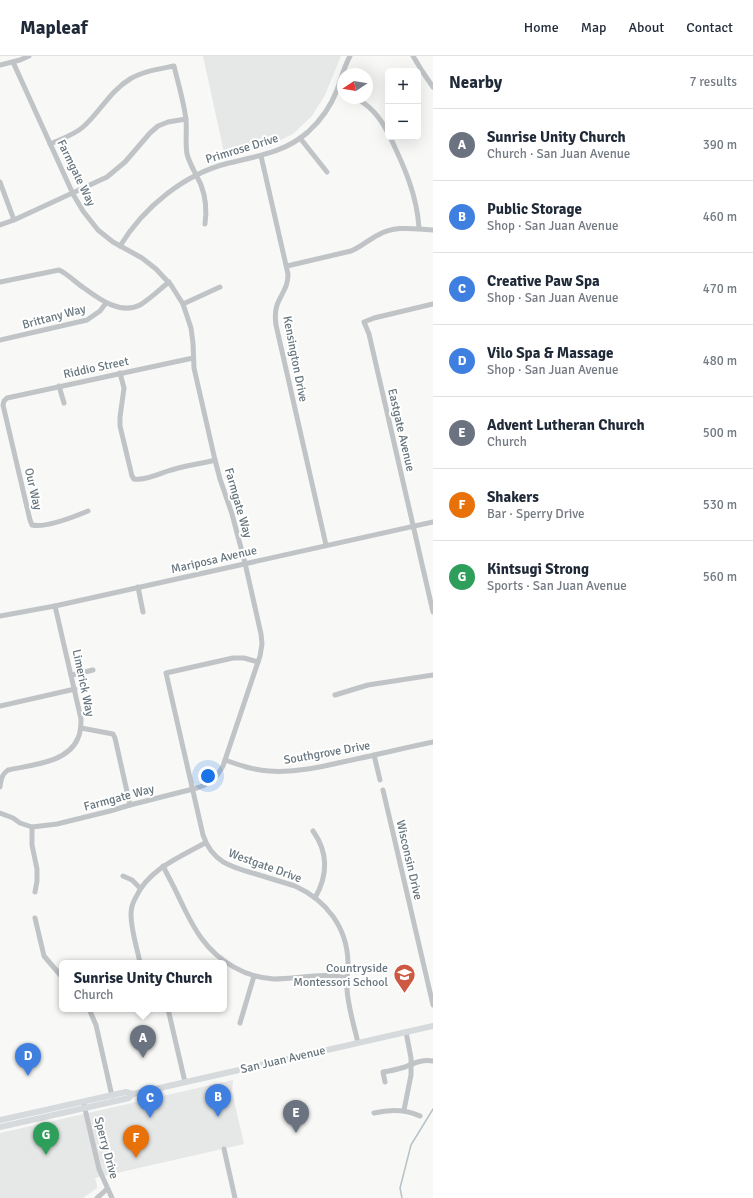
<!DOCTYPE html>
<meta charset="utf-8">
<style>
:root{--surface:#fff;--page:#f6f6f7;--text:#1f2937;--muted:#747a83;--line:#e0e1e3;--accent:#cd5942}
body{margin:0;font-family:Signika,sans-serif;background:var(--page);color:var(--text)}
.controls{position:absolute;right:12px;top:12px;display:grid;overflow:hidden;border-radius:6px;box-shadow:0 4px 16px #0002}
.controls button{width:36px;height:36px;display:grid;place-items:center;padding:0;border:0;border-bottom:1px solid var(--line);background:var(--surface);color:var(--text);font:20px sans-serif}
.compass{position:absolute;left:337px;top:12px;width:36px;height:36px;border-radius:50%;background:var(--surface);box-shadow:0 4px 16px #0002;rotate:258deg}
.you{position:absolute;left:208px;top:720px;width:14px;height:14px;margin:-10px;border:3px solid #fff;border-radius:50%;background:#1a73e8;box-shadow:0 0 0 6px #1a73e833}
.badge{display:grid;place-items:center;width:26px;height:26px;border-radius:50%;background:var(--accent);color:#fff;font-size:13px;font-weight:700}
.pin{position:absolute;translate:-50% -33px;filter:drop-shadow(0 1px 2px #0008)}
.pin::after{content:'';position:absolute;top:21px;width:14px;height:12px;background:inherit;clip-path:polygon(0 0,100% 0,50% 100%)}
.popup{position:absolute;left:59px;top:904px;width:168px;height:52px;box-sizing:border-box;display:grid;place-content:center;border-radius:6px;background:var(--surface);filter:drop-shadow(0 1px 3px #0005);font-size:13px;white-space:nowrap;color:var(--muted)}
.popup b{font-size:15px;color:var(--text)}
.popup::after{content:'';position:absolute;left:50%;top:100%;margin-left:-8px;border:8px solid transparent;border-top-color:var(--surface)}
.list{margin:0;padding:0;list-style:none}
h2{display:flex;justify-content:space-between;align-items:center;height:52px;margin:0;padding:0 16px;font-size:17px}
h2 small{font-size:13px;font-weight:400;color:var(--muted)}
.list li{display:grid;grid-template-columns:26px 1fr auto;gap:12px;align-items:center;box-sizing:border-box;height:72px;padding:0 16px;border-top:1px solid var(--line)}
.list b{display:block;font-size:15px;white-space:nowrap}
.list p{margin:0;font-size:13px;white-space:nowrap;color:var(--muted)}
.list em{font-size:13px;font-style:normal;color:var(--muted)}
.map{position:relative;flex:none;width:433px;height:1142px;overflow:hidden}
header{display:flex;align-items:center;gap:24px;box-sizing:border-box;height:56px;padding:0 20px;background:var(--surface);border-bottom:1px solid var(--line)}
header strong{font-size:19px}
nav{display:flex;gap:22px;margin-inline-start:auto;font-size:14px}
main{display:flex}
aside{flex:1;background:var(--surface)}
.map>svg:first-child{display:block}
.built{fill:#e6e7e7}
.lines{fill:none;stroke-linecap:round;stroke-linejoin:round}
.stream{stroke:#b8c2c6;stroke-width:1.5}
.minor{stroke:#c0c4c7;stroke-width:5}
.major{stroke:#d6dadd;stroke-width:6}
.labels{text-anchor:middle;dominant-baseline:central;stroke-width:4;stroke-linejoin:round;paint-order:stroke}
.street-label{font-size:12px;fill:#66757d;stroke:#fff}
.poi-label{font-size:12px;fill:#66757d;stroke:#fff;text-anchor:end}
</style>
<header>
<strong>Mapleaf</strong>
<nav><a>Home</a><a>Map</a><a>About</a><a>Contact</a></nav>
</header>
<main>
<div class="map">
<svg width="433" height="1142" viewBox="0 0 433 1142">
<rect width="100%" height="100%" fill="#f8f8f6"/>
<!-- built -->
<g class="built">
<polygon points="203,0 341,0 325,39 312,60 293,78 266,91 225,101"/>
<polygon points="233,1024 232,1036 244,1088 95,1122 97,1129 97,1132 83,1142 0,1142 0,1077"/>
</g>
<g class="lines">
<!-- stream -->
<polyline class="stream" points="402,1142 400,1132 411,1089 433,1053"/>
<!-- minor -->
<g class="minor">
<polyline points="413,0 422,15 433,31"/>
<polyline points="0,9 20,4 29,0"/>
<path d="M355,42c15,7 26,21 33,35"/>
<path d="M390,81c14,29 27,58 29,91"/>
<polyline points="300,82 327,116"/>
<path d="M50,88c11,-5 24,-9 33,-17 17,-15 27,-36 47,-48 13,-8 29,-10 44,-13 4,17 10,36 12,54 1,11 -1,22 1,34 3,11 9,20 14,31 5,13 6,25 4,39"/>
<path d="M261,100l27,118c0,14 -6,18 -11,31 -2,6 -2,13 -1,20l50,220"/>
<polyline points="0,126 14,164"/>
<polyline points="0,169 14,164 107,121 125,106 150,77 158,70 168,66 186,63"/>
<path d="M120,190c24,-39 64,-72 109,-83 28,-7 55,-10 79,-31 12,-11 23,-26 29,-42 4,-11 7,-23 13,-34"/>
<path d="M287,210l64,-15c10,-4 17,-11 27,-16 17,-10 36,-6 55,-5"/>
<path d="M0,226l59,-12c9,4 17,13 25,18 15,11 36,27 56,17 10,-6 20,-16 29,-23"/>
<polyline points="183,248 220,231"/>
<polyline points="433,248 374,262 364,266 369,278 433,556"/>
<polyline points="0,284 87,264 100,255 106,247"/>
<path d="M120,317l4,15 -4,29v9l12,50 2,3c10,2 25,-5 34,-8 15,-5 32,-7 47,-11"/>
<polyline points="59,330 64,347"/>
<path d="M88,455c-12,5 -43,17 -56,14l-2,-5 -27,-115 1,-4 3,-3 186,-40"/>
<polyline points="138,531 143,556"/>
<polyline points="0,560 55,550 433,466"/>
<path d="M258,606l-14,-4h-11l-67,15 37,162c9,27 28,32 53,39 13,4 26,8 39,12 31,14 52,41 53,76 0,9 -2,18 -1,27 1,18 7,36 11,54"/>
<polyline points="72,619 93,614"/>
<polyline points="335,639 368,629 433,619"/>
<polyline points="0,650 75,633"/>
<polyline points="81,672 113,678 115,682 130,749"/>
<polyline points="374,699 380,724"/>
<path d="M225,704c14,5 28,10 44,11 26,2 52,-4 78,-10 29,-6 57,-13 86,-19"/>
<path d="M0,731c1,-8 2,-13 8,-17 23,-5 60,-7 70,-32 3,-6 3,-13 3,-19l-26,-113"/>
<polyline points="383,734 433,949"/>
<polyline points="0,757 13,762 20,767 32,771 57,768 110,755 130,749 197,732 205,729 213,724 218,718 223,710 260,600 262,588 261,578 245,507 232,458 220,423 215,404 194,312 193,287 191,272 183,248 171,229 156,213 142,202 113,186 98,174 83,155 73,138 13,6"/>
<polyline points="32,771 32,789 37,813 37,825 35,836"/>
<path d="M313,775c15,21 15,44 2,67"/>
<path d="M163,810c8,15 15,29 22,44 5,10 10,20 17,29 16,22 44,39 72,40 25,0 49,-7 73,-1"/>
<polyline points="123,820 132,824 140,832"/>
<polyline points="35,862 44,900 62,921"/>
<path d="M140,907c-3,-16 -9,-32 -9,-49 0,-6 2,-12 5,-17 13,-28 44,-40 69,-54"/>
<polyline points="89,953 96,969 112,1040"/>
<polyline points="168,953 185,1026"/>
<polyline points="240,967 254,920"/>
<path d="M385,1026l-2,-10c7,-1 15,-3 22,-5 9,-4 18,-8 28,-6"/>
<polyline points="84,1049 99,1113 112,1142"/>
<polyline points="404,1054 411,1019 411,1002 406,976"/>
<path d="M374,1057c16,-4 31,-4 46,3"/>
<polyline points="224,1093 235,1142"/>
<polyline points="97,1142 107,1133"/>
</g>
<!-- major -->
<g class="major">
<polyline points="0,1064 126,1036 133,1038 433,970"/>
<polyline points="0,1071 129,1042 133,1038"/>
</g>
</g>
<!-- icons -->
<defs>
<symbol id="school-pin" viewBox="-11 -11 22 30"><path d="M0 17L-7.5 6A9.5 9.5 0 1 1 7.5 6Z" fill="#cd5942" stroke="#fff"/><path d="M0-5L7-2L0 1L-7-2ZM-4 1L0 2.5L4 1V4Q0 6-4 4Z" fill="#fff"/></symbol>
</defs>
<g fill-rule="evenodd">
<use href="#school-pin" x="392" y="906" width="25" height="34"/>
</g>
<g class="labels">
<!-- street labels -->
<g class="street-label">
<text transform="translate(242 93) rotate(-17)">Primrose Drive</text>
<text transform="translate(76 117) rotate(64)">Farmgate Way</text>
<text transform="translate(54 261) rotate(-15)">Brittany Way</text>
<text transform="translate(295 303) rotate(79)">Kensington Drive</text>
<text transform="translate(96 312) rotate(-12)">Riddio Street</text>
<text transform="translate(401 374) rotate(77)">Eastgate Avenue</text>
<text transform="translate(33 433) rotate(77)">Our Way</text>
<text transform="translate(238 447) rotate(74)">Farmgate Way</text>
<text transform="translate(214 504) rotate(-13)">Mariposa Avenue</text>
<text transform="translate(83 627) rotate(78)">Limerick Way</text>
<text transform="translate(327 697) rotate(-10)">Southgrove Drive</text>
<text transform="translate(119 742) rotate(-15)">Farmgate Way</text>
<text transform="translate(409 804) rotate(77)">Wisconsin Drive</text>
<text transform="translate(265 810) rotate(20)">Westgate Drive</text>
<text transform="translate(283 1004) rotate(-13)">San Juan Avenue</text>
<text transform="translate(106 1092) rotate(75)">Sperry Drive</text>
</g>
<!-- poi labels -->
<g class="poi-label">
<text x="388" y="912">Countryside<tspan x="388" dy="14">Montessori School</tspan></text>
</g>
</g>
</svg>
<div class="controls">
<button>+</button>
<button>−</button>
</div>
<svg class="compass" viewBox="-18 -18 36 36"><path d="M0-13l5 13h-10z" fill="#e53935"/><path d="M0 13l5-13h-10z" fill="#747a83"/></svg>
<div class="you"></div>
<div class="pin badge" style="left:143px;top:1002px;background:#6b7280">A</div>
<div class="popup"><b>Sunrise Unity Church</b>Church</div>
<div class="pin badge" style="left:218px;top:1061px;background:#3f7fe0">B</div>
<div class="pin badge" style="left:150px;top:1062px;background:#3f7fe0">C</div>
<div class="pin badge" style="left:28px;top:1020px;background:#3f7fe0">D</div>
<div class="pin badge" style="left:296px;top:1077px;background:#6b7280">E</div>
<div class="pin badge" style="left:136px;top:1102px;background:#e8710a">F</div>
<div class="pin badge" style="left:46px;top:1099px;background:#2e9e5b">G</div>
</div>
<aside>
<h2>Nearby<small>7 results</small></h2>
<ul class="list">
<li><span class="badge" style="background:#6b7280">A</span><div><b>Sunrise Unity Church</b><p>Church · San Juan Avenue</p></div><em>390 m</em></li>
<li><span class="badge" style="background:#3f7fe0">B</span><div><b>Public Storage</b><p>Shop · San Juan Avenue</p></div><em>460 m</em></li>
<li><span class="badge" style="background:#3f7fe0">C</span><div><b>Creative Paw Spa</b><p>Shop · San Juan Avenue</p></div><em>470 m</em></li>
<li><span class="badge" style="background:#3f7fe0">D</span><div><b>Vilo Spa &amp; Massage</b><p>Shop · San Juan Avenue</p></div><em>480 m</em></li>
<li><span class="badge" style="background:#6b7280">E</span><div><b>Advent Lutheran Church</b><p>Church</p></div><em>500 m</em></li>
<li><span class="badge" style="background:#e8710a">F</span><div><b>Shakers</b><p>Bar · Sperry Drive</p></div><em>530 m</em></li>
<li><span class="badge" style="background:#2e9e5b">G</span><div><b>Kintsugi Strong</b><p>Sports · San Juan Avenue</p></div><em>560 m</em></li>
</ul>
</aside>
</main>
